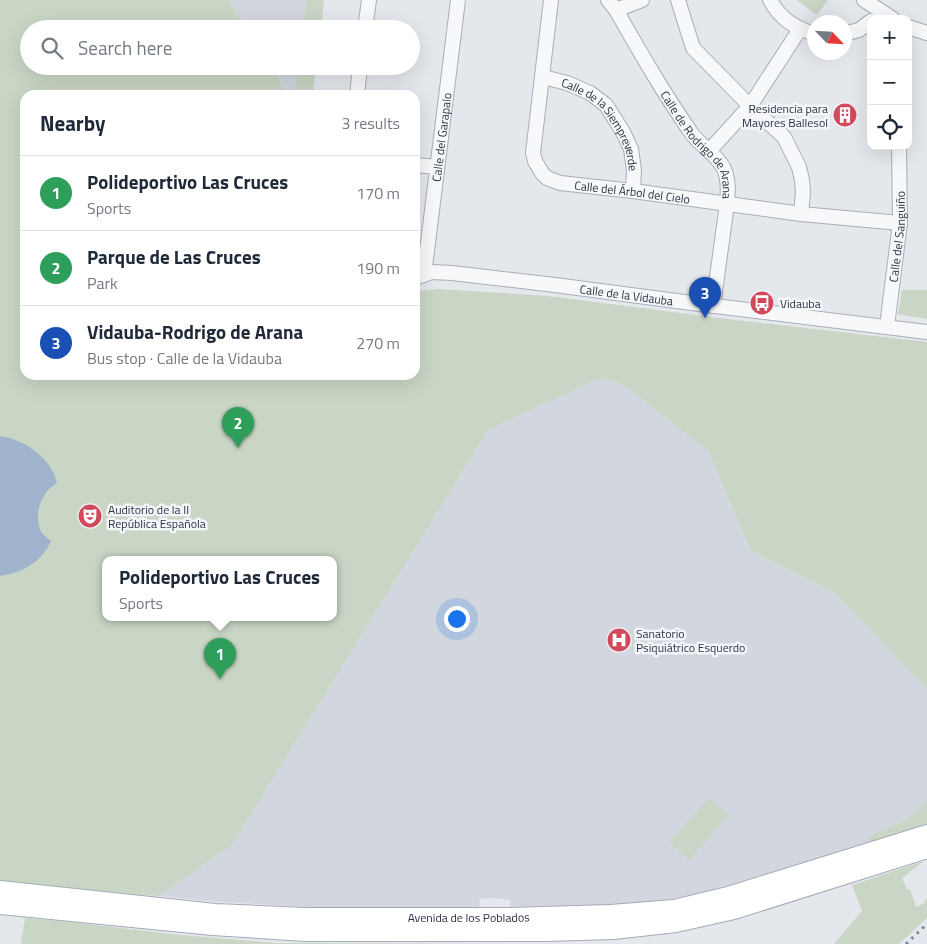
<!DOCTYPE html>
<meta charset="utf-8">
<style>
:root{--surface:#fff;--page:#f6f6f7;--text:#1f2937;--muted:#747a83;--line:#e0e1e3;--accent:#d1495b}
body{margin:0;font-family:"Titillium Web",sans-serif;background:var(--page);color:var(--text)}
.controls{position:absolute;right:15px;top:15px;display:grid;overflow:hidden;border-radius:10px;box-shadow:0 5px 20px #0002}
.controls button{width:45px;height:45px;display:grid;place-items:center;padding:0;border:0;border-bottom:1px solid var(--line);background:var(--surface);color:var(--text);font:25px sans-serif}
.compass{position:absolute;left:807px;top:15px;width:45px;height:45px;border-radius:50%;background:var(--surface);box-shadow:0 5px 20px #0002;rotate:115deg}
.you{position:absolute;left:456px;top:618px;width:18px;height:18px;margin:-12px;border:4px solid #fff;border-radius:50%;background:#1a73e8;box-shadow:0 0 0 8px #1a73e833}
.badge{display:grid;place-items:center;width:32px;height:32px;border-radius:50%;background:var(--accent);color:#fff;font-size:16px;font-weight:700}
.pin{position:absolute;translate:-50% -41px;filter:drop-shadow(0 1px 2px #0008)}
.pin::after{content:'';position:absolute;top:26px;width:18px;height:15px;background:inherit;clip-path:polygon(0 0,100% 0,50% 100%)}
.popup{position:absolute;left:102px;top:556px;width:235px;height:65px;box-sizing:border-box;display:grid;place-content:center;border-radius:10px;background:var(--surface);filter:drop-shadow(0 1px 4px #0005);font-size:16px;white-space:nowrap;color:var(--muted)}
.popup b{font-size:19px;color:var(--text)}
.popup::after{content:'';position:absolute;left:50%;top:100%;margin-left:-10px;border:10px solid transparent;border-top-color:var(--surface)}
.list{margin:0;padding:0;list-style:none}
h2{display:flex;justify-content:space-between;align-items:center;height:65px;margin:0;padding:0 20px;font-size:21px}
h2 small{font-size:16px;font-weight:400;color:var(--muted)}
.list li{display:grid;grid-template-columns:32px 1fr auto;gap:15px;align-items:center;box-sizing:border-box;height:75px;padding:0 20px;border-top:1px solid var(--line)}
.list b{display:block;font-size:19px;white-space:nowrap}
.list p{margin:0;font-size:16px;white-space:nowrap;color:var(--muted)}
.list em{font-size:16px;font-style:normal;color:var(--muted)}
.icon{flex:none;width:28px;height:28px;fill:none;stroke:currentColor;stroke-width:2;stroke-linecap:round;stroke-linejoin:round}
.map{position:relative;flex:none;width:927px;height:944px;overflow:hidden}
.search{position:absolute;background:var(--surface);box-shadow:0 5px 20px #0002;left:20px;top:20px;width:400px;height:55px;display:flex;align-items:center;gap:12px;box-sizing:border-box;padding:0 18px;border-radius:28px;color:var(--muted);font-size:19px}
.panel{position:absolute;background:var(--surface);box-shadow:0 5px 20px #0002;left:20px;top:90px;width:400px;height:290px;border-radius:15px}
.map>svg:first-child{display:block}
.built{fill:#d2d6de}
.green{fill:#c9d6c5;fill-rule:evenodd}
.water{fill:#9fb4cc}
.lines{fill:none;stroke-linecap:round;stroke-linejoin:round}
.minor-casing{stroke:#a9aeb7;stroke-width:16}
.major-casing{stroke:#a3abb8;stroke-width:20}
.minor{stroke:#f7f8fa;stroke-width:14}
.major{stroke:#fff;stroke-width:18}
.rail{stroke:#7d8696;stroke-width:3;stroke-dasharray:2.5 5;stroke-linecap:butt}
.labels{text-anchor:middle;dominant-baseline:central;stroke-width:5;stroke-linejoin:round;paint-order:stroke}
.poi-label{font-size:12px;fill:#2b3445;stroke:#f4f6f9;text-anchor:start}
.street-label{font-size:12px;fill:#2b3445;stroke:#f4f6f9}
</style>
<div class="map">
<svg width="927" height="944" viewBox="0 0 927 944">
<rect width="100%" height="100%" fill="#e4e7ec"/>
<!-- built -->
<g class="built">
<polygon points="228,0 306,0 303,29 246,29"/>
<polygon points="270,66 298,66 294,95 288,95"/>
<polygon points="598,379 608,379 627,387 709,452 751,551 834,592 927,689 927,800 910,819 869,836 870,844 697,894 631,906 510,907 510,900 491,898 480,899 479,908 323,908 207,901 159,896 232,845 488,430"/>
</g>
<!-- green -->
<g class="green">
<path d="M0,0h228l18,29h-217v37h241l18,29h-263v280h390v-84l24,-2 109,7 187,24 192,22v347l-93,-97 -83,-41 -42,-99 -82,-65 -19,-8h-10l-110,51 -256,415 -73,51 -159,-12zM106,560h228v58h-228z"/>
<polygon points="306,0 324,0 321,29 303,29"/>
<polygon points="797,0 828,0 817,15"/>
<polygon points="298,66 316,66 313,95 294,95"/>
<polygon points="902,290 927,290 927,319 898,314"/>
<polygon points="709,798 728,815 689,860 670,842"/>
<polygon points="927,800 927,825 870,844 869,836 909,819"/>
<polygon points="924,861 902,878 907,890 910,889 916,907 925,903 924,900 927,899 927,918 899,944 834,944 862,911 852,885"/>
<polygon points="25,918 61,921 180,935 276,943 539,944 21,944"/>
</g>
<!-- water -->
<path class="water" d="M0,436c25,4 51,21 57,47 -16,9 -25,33 -15,50 3,3 6,6 9,8 -9,21 -29,32 -51,35z"/>
<g class="lines">
<defs>
<g id="minor">
<path id="s1" d="M551,0l-18,153 2,8 7,12 5,5 13,5 73,8 168,23 99,9"/>
<path id="s2" d="M608,0l8,10c24,42 48,84 76,124 9,12 23,19 31,33 6,11 5,25 4,37l-14,102"/>
<polyline points="678,0 693,48 750,106 784,137 799,167 802,180 803,192 801,214"/>
<path d="M770,0c11,20 24,27 44,34"/>
<polyline points="864,0 893,19"/>
<polyline points="616,10 642,0"/>
<polyline points="908,27 927,33"/>
<polyline points="365,29 369,0"/>
<polyline points="844,34 859,30 871,21"/>
<path id="s3" d="M543,77l24,6 23,10 16,12 17,27 8,17 3,21 -1,21"/>
<polyline points="357,95 360,66"/>
<polyline points="709,151 750,106 800,29"/>
<polyline points="415,165 437,167"/>
<path id="s4" d="M424,275l34,-275"/>
<path id="s5" d="M415,278l17,-6 20,1 103,12 152,20 220,27"/>
<path id="s6" d="M887,326l13,-103 -1,-77"/>
</g>
<g id="major">
<path id="s7" d="M0,890l215,23 90,4h205l101,-3 63,-5 54,-13 199,-62"/>
<polyline points="0,905 213,926 305,932 545,932 613,930 676,923 734,910 927,849"/>
</g>
</defs>
<!-- minor casing -->
<use href="#minor" class="minor-casing"/>
<!-- major casing -->
<use href="#major" class="major-casing"/>
<!-- minor -->
<use href="#minor" class="minor"/>
<!-- major -->
<use href="#major" class="major"/>
<!-- rail -->
<polyline class="rail" points="906,944 927,924"/>
</g>
<!-- icons -->
<defs>
<symbol id="building-disc" viewBox="-11 -11 22 22"><circle r="9.5" fill="#d1495b" stroke="#f4f6f9"/><path d="M-4-6H4V6H1V3H-1V6H-4ZM-2.5-4.3h1.7v1.8h-1.7ZM.8-4.3h1.7v1.8H.8ZM-2.5-1h1.7V.8h-1.7ZM.8-1h1.7V.8H.8Z" fill="#fff"/></symbol>
<symbol id="bus-disc" viewBox="-11 -11 22 22"><circle r="9.5" fill="#d1495b" stroke="#f4f6f9"/><path d="M-5-6H5V4H4V6H2V4H-2V6H-4V4H-5ZM-3.5-4V0h7V-4ZM-3.5 1.2v1.5H-2V1.2ZM2 1.2v1.5H3.5V1.2Z" fill="#fff"/></symbol>
<symbol id="theatre-disc" viewBox="-11 -11 22 22"><circle r="9.5" fill="#d1495b" stroke="#f4f6f9"/><path d="M-5-5.5Q0-4 5-5.5V0Q5 5 0 6Q-5 5-5 0ZM-3.3-2.5H-1v1.5H-3.3ZM1-2.5H3.3v1.5H1ZM-2.8 1Q0 5.5 2.8 1Z" fill="#fff"/></symbol>
<symbol id="hospital-disc" viewBox="-11 -11 22 22"><circle r="9.5" fill="#d1495b" stroke="#f4f6f9"/><path d="M-5-5h3v3.5h4V-5h3V5h-3V1.5h-4V5h-3Z" fill="#fff"/></symbol>
</defs>
<g fill-rule="evenodd">
<use href="#building-disc" x="831" y="101" width="28" height="28"/>
<use href="#bus-disc" x="748" y="289" width="28" height="28"/>
<use href="#theatre-disc" x="76" y="502" width="28" height="28"/>
<use href="#hospital-disc" x="605" y="626" width="28" height="28"/>
</g>
<g class="labels">
<!-- poi labels -->
<g class="poi-label">
<text x="828" y="108" text-anchor="end">Residencia para<tspan x="828" dy="14">Mayores Ballesol</tspan></text>
<text x="780" y="303">Vidauba</text>
<text x="108" y="509">Auditorio de la II<tspan x="108" dy="14">República Española</tspan></text>
<text x="636" y="633">Sanatorio<tspan x="636" dy="14">Psiquiátrico Esquerdo</tspan></text>
</g>
<!-- street labels -->
<g class="street-label">
<text stroke="none"><textPath href="#s3" startOffset="81">Calle de la Siempreverde</textPath></text>
<text stroke="none"><textPath href="#s4" startOffset="139">Calle del Garapalo</textPath></text>
<text stroke="none"><textPath href="#s2" startOffset="172">Calle de Rodrigo de Arana</textPath></text>
<text stroke="none"><textPath href="#s1" startOffset="270">Calle del Árbol del Cielo</textPath></text>
<text stroke="none"><textPath href="#s6" startOffset="90">Calle del Sanguiño</textPath></text>
<text stroke="none"><textPath href="#s5" startOffset="214">Calle de la Vidauba</textPath></text>
<text stroke="none"><textPath href="#s7" startOffset="470">Avenida de los Poblados</textPath></text>
</g>
</g>
</svg>
<div class="controls">
<button>+</button>
<button>−</button>
<button><svg class="icon" aria-label="locate" viewBox="0 0 24 24"><circle cx="12" cy="12" r="6"/><path d="M12 2v4M12 18v4M2 12h4M18 12h4"/></svg></button>
</div>
<svg class="compass" viewBox="-18 -18 36 36"><path d="M0-13l5 13h-10z" fill="#e53935"/><path d="M0 13l5-13h-10z" fill="#747a83"/></svg>
<div class="you"></div>
<div class="pin badge" style="left:220px;top:679px;background:#2e9e5b">1</div>
<div class="popup"><b>Polideportivo Las Cruces</b>Sports</div>
<div class="pin badge" style="left:238px;top:448px;background:#2e9e5b">2</div>
<div class="pin badge" style="left:705px;top:318px;background:#1a4fb4">3</div>
<div class="search"><svg class="icon" aria-label="search" viewBox="0 0 24 24"><circle cx="10" cy="10" r="6"/><path d="M15 15l6 6"/></svg>Search here</div>
<section class="panel">
<h2>Nearby<small>3 results</small></h2>
<ul class="list">
<li><span class="badge" style="background:#2e9e5b">1</span><div><b>Polideportivo Las Cruces</b><p>Sports</p></div><em>170 m</em></li>
<li><span class="badge" style="background:#2e9e5b">2</span><div><b>Parque de Las Cruces</b><p>Park</p></div><em>190 m</em></li>
<li><span class="badge" style="background:#1a4fb4">3</span><div><b>Vidauba-Rodrigo de Arana</b><p>Bus stop · Calle de la Vidauba</p></div><em>270 m</em></li>
</ul>
</section>
</div>
